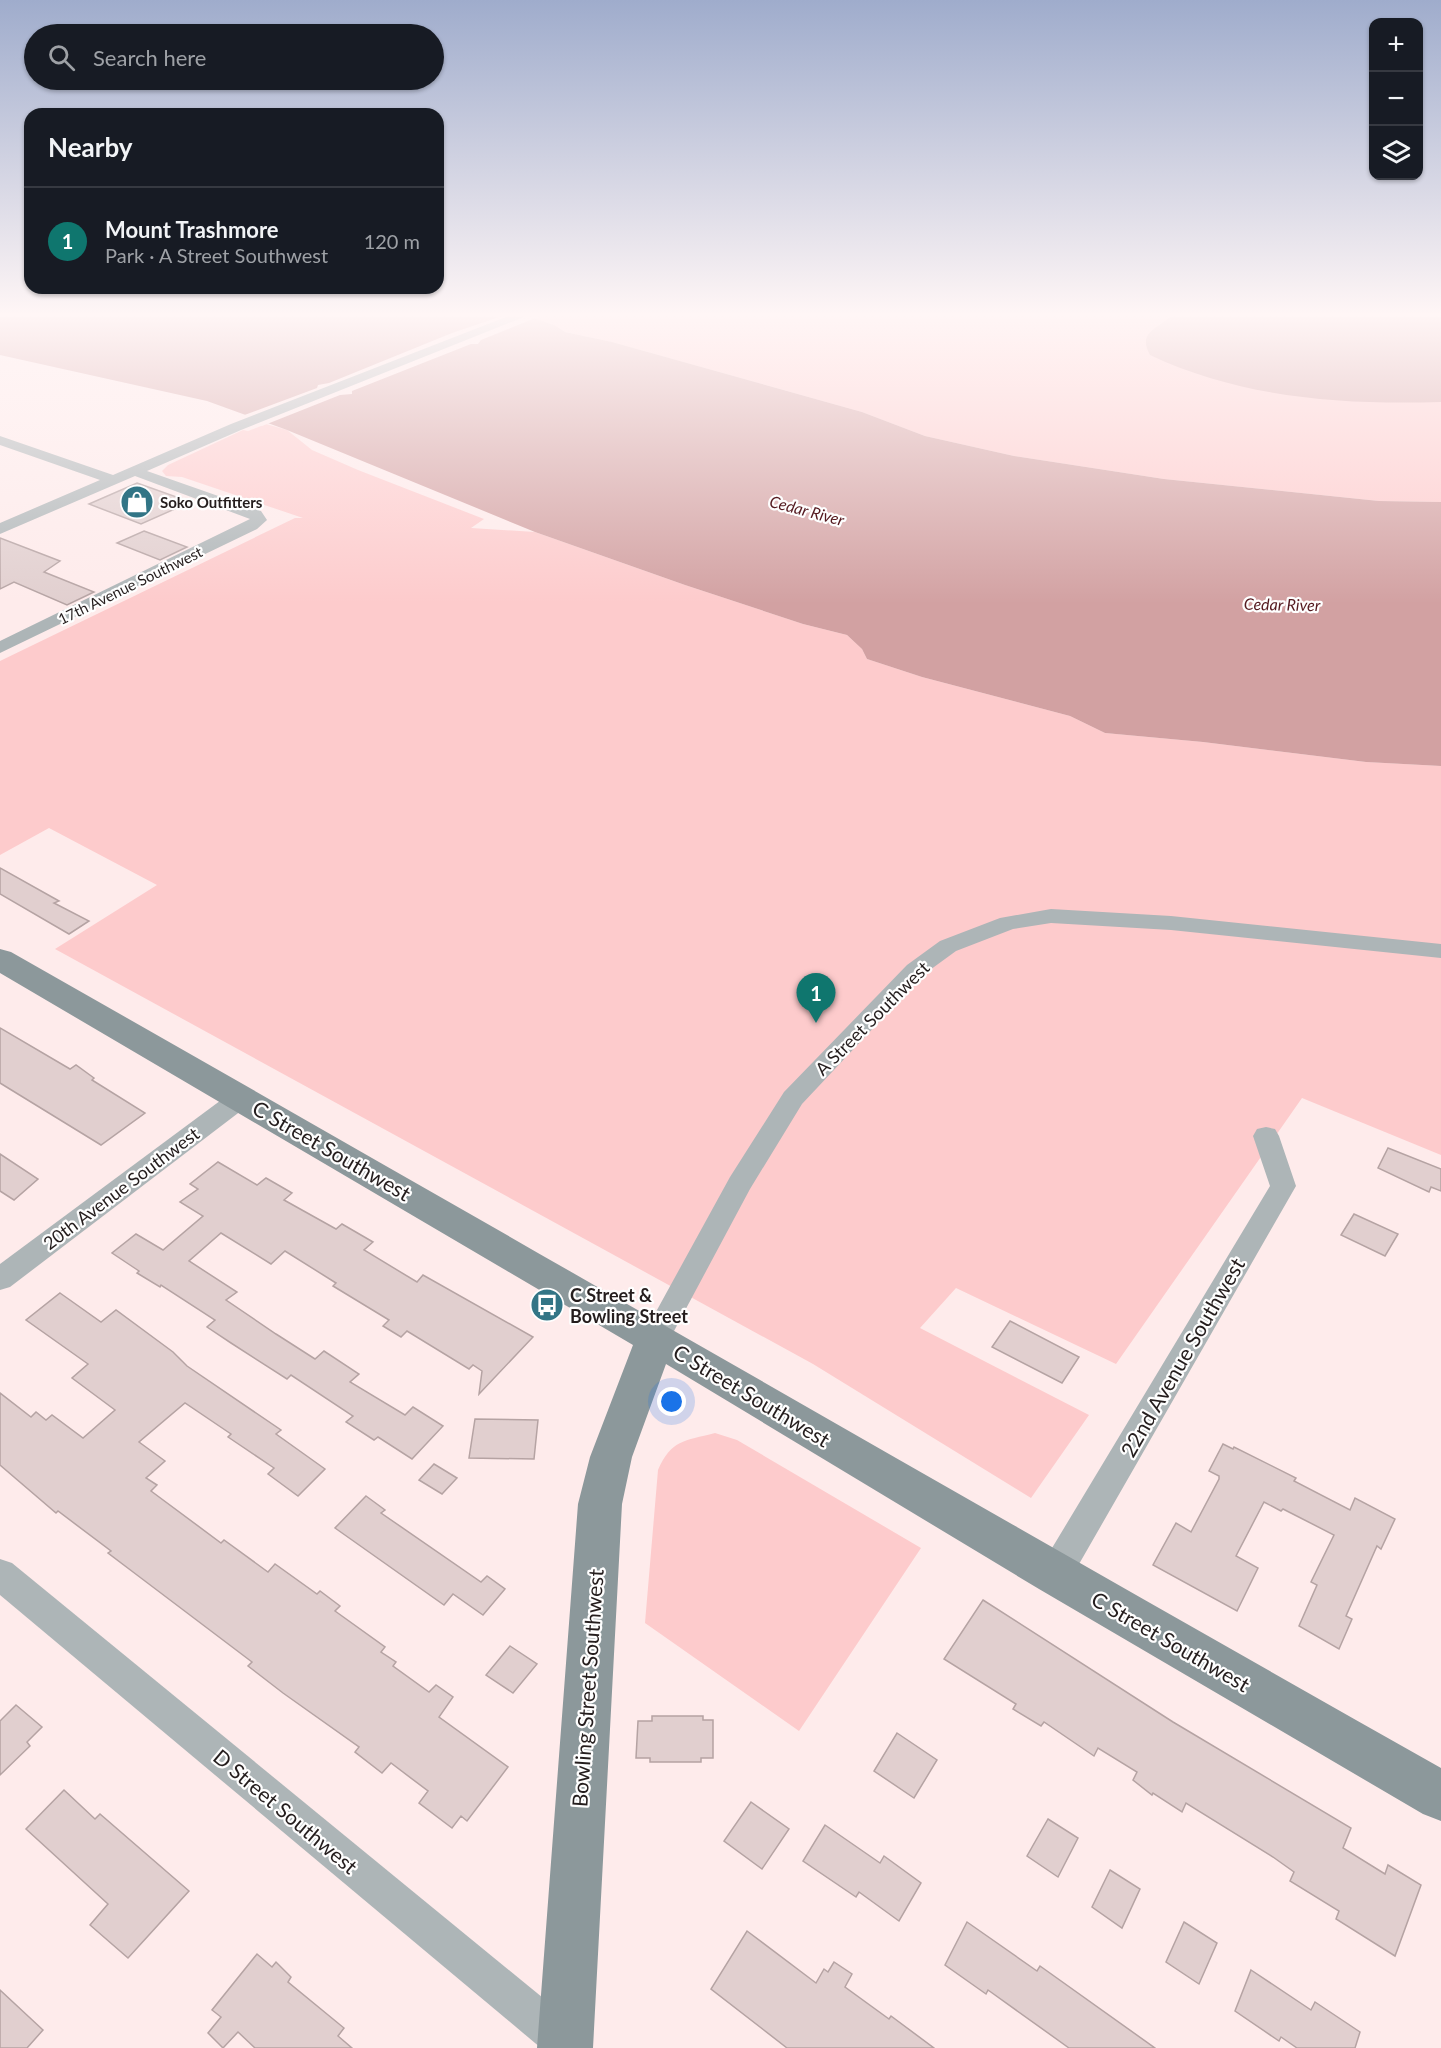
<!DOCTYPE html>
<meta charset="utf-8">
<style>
:root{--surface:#171b24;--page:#242831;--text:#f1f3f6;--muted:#9ea1a6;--line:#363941;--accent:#0f766e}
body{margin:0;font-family:Lato,sans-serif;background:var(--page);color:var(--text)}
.controls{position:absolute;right:18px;top:18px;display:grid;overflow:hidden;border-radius:12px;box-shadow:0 2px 4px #0004}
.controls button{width:54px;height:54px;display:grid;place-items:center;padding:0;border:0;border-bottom:2px solid var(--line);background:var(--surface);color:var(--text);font:30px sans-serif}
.you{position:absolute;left:672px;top:1402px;width:21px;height:21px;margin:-15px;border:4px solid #fff;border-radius:50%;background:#1a73e8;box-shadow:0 0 0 9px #1a73e833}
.badge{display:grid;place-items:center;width:39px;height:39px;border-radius:50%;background:var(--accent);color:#fff;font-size:20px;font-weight:700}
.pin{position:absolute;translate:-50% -50px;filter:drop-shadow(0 2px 3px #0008)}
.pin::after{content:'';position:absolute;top:32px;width:21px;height:18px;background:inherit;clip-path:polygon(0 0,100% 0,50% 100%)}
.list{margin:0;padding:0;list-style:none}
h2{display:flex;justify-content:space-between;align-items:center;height:78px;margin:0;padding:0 24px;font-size:26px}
h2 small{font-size:20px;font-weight:400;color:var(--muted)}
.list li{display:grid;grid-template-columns:39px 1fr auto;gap:18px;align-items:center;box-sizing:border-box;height:108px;padding:0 24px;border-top:2px solid var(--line)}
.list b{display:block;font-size:22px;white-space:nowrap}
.list p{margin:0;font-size:20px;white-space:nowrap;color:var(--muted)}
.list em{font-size:20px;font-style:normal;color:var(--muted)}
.icon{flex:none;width:33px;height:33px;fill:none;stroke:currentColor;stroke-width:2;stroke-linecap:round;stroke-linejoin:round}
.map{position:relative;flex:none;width:1441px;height:2048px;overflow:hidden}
.search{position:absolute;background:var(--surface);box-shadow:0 2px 4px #0004;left:24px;top:24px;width:420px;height:66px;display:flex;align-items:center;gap:15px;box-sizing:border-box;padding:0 21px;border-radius:33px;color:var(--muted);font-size:22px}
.panel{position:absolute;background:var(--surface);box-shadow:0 2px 4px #0004;left:24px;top:108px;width:420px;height:186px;border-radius:18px}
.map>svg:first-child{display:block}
.green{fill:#fdcbcc}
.water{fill:#d2a1a2}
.pier{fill:#feebeb}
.building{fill:#e1cfcf;stroke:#b5a3a3;stroke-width:1.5}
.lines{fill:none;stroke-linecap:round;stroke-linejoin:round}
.street{fill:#adb5b7;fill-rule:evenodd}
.secondary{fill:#8c989b;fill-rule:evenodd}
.labels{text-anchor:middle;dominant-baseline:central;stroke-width:4.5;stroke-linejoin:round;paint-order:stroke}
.far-poi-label{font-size:15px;font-weight:bold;fill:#241d1d;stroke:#fefefe;text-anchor:start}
.far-street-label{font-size:15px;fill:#241d1d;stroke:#fefefe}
.far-water-label{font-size:16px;font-style:italic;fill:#54191f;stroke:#fefefe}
.street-label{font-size:18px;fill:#241d1d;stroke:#fefefe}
.poi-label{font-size:18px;font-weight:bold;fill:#241d1d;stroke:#fefefe;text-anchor:start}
.near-street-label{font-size:21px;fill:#241d1d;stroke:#fefefe}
</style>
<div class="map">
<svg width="1441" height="2048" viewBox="0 0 1441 2048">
<rect width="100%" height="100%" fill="#feebeb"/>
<!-- green -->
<g class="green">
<polygon points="538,317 1441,317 1441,502 1379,501 1164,479 1014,456 925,436 862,412 612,342 565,332 535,319"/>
<polygon points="266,424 287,430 312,450 358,470 484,519 471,528 535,532 685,585 803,624 847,635 862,649 867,659 922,677 1070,716 1105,733 1203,742 1366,762 1441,766 1441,1155 1302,1098 1116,1364 956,1288 920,1328 1089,1415 1031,1498 813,1364 55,949 157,885 49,828 0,855 0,661 295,518 303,518 182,477 166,476 162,471 168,465 243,430 248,431"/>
<path d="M715,1433l22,7 184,108 -122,183 -154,-108 13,-153c13,-30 26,-29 57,-37z"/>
</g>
<!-- water -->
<g class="water">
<polygon points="0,317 530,317 554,325 565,332 612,342 862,412 925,436 1014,456 1164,479 1379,501 1441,502 1441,766 1366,762 1203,742 1105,733 1070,716 922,677 867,659 862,649 847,635 803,624 685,585 535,532 287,430 207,401 0,355"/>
<path d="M1170,317h271v85c-99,3 -200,-4 -291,-47 -12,-22 5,-25 20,-38z"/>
</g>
<!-- pier -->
<polygon class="pier" points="499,317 538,317 481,340 478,344 471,344 352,391 352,394 340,395 262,426 239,417 317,388 318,385 329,383 452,333"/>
<!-- building -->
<g class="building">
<polygon points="137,483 185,500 172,506 177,508 141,524 89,504"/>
<polygon points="144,531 187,547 160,560 117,543"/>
<polygon points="0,538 60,561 44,572 94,592 67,605 14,582 0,589"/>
<polygon points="0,868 59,901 54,903 89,921 69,934 0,894"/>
<polygon points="0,1028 70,1069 76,1065 94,1078 92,1080 145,1113 101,1145 0,1083"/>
<polygon points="1388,1148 1441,1169 1441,1191 1431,1187 1429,1192 1378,1168"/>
<polygon points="0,1154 38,1179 14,1200 0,1191"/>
<polygon points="218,1162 257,1185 266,1178 292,1193 284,1200 336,1229 342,1224 373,1242 364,1250 417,1282 423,1275 533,1337 479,1394 482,1371 473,1365 469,1369 407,1331 401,1337 383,1326 389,1320 333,1286 336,1283 285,1251 271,1264 221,1233 189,1261 237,1292 226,1300 276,1334 315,1359 324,1351 359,1374 350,1382 405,1415 413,1407 443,1426 412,1459 378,1437 374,1440 346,1422 353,1416 291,1375 287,1379 231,1343 207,1327 215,1320 161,1285 160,1287 137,1273 139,1271 112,1253 136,1234 163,1250 203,1216 180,1202 198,1189 190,1184"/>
<polygon points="1354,1214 1398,1234 1385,1256 1341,1235"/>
<polygon points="60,1293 101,1322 116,1310 173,1352 187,1366 281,1430 276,1434 325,1469 298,1496 268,1474 274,1468 228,1437 231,1434 185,1403 139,1442 165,1461 146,1478 157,1485 151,1491 221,1543 224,1540 268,1572 275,1564 317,1594 320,1591 340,1606 335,1611 385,1647 381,1652 396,1662 393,1666 429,1692 436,1685 453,1697 439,1717 508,1767 467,1821 461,1816 452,1828 419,1803 428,1791 391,1763 382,1773 355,1752 359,1747 283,1693 248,1666 252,1662 137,1575 108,1553 111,1551 58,1511 56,1513 0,1465 0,1393 31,1417 36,1412 46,1420 52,1415 83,1438 115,1410 72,1378 88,1364 26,1320"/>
<polygon points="1010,1321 1079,1357 1062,1383 992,1347"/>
<polygon points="475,1419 538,1420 534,1459 469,1458"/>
<polygon points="1223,1444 1233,1449 1234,1447 1296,1478 1294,1481 1350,1510 1355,1498 1395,1519 1381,1549 1377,1546 1346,1616 1352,1619 1339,1649 1299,1626 1317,1585 1311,1582 1334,1535 1283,1509 1281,1511 1264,1502 1236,1556 1258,1568 1237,1611 1153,1565 1176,1523 1191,1532 1219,1479 1219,1476 1209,1471"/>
<polygon points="434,1464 457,1478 442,1494 419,1480"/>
<polygon points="366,1496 385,1510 381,1513 481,1582 487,1576 505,1589 483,1615 453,1594 444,1605 335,1528"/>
<polygon points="983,1600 1173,1722 1351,1828 1343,1848 1385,1874 1388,1865 1421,1885 1395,1956 1336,1919 1339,1911 1290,1881 1294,1872 1273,1857 1186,1803 1182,1812 1153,1793 1152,1795 1133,1780 1137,1772 1098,1748 1094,1756 1044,1722 1041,1726 1013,1709 1016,1704 944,1659"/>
<polygon points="510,1646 537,1664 513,1693 486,1675"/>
<polygon points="16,1705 42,1727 27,1742 30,1746 0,1775 0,1721"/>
<polygon points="652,1716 703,1716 703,1720 713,1720 713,1758 701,1758 701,1762 650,1762 650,1758 636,1758 638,1721 652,1721"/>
<polygon points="897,1733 937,1760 914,1798 874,1771"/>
<polygon points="64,1790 95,1819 100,1814 189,1891 128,1958 90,1925 108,1904 26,1829"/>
<polygon points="751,1802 789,1829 762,1869 724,1841"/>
<polygon points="1048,1819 1078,1838 1058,1877 1027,1856"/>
<polygon points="825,1825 880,1863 884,1856 921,1883 899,1921 859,1892 856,1897 803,1861"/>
<polygon points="1110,1870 1140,1889 1122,1928 1092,1907"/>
<polygon points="967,1922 1037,1971 1040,1966 1155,2048 1069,2048 988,1990 986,1994 945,1965"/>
<polygon points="1184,1922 1217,1943 1199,1984 1166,1962"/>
<polygon points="747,1931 816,1983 824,1969 828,1972 834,1962 852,1974 845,1987 889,2019 891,2016 934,2048 787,2048 711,1989"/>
<polygon points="257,1954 272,1967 276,1962 291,1977 288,1982 344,2028 338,2036 352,2048 255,2048 238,2032 223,2048 208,2033 221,2017 212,2010"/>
<polygon points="1251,1970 1311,2010 1315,2002 1360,2032 1355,2048 1297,2048 1281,2037 1279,2041 1235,2011"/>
<polygon points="0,1990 43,2030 27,2048 0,2048"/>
</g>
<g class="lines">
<!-- street -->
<g class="street">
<polygon points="506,317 524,317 241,430 147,471 261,511 267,520 257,529 0,653 0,641 250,519 135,476 0,534 0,523 100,480 0,445 0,436 113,475 231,424"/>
<polygon points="1051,909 1171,916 1441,944 1441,958 1171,930 1051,923 1013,929 956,951 923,975 802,1104 750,1189 666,1346 656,1350 646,1346 641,1338 646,1330 730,1177 784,1092 907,965 940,941 1000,918"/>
<polygon points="241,1089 250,1092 254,1098 250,1104 10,1287 0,1290 0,1264 232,1092"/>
<polygon points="1266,1127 1275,1129 1279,1136 1296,1186 1067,1585 1055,1589 1043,1585 1038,1574 1043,1563 1270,1186 1253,1136 1257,1129"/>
<polygon points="0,1559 12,1563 587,2034 593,2048 541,2048 0,1595"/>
</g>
<!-- secondary -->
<path class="secondary" d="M0,949l11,3c477,271 952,546 1430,816v53l-18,-7 -384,-225 -373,-225 -34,93 -10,47 -29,544h-56l41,-544 12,-47 43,-112 -633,-372z"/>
</g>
<!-- sky -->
<linearGradient id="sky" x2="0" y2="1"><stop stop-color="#9faccc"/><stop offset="0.52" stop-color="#fff6f6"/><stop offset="1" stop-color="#fff6f6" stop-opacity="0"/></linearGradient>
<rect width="1441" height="604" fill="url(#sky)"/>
<!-- icons -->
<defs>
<symbol id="shop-disc" viewBox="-11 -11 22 22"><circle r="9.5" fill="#327586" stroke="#fefefe"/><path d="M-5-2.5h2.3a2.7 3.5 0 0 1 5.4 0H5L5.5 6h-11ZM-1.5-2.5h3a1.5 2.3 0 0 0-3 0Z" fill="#fff"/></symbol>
<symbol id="bus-disc" viewBox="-11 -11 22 22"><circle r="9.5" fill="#327586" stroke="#fefefe"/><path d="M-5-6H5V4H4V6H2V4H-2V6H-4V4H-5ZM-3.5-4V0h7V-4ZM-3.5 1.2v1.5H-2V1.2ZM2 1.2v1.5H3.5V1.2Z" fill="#fff"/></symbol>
</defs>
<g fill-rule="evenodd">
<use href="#shop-disc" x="118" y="483" width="38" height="38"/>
<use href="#bus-disc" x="528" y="1286" width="38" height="38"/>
</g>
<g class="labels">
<!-- far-poi labels -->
<g class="far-poi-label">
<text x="160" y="502">Soko Outfitters</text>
</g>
<!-- far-street labels -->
<g class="far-street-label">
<text transform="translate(130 585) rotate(-26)">17th Avenue Southwest</text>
</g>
<!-- far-water labels -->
<g class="far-water-label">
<text transform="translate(807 510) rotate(15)">Cedar River</text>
<text transform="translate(1282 604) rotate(1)">Cedar River</text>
</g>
<!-- street labels -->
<g class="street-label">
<text transform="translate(872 1018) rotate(-45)">A Street Southwest</text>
<text transform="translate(121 1188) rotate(-37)">20th Avenue Southwest</text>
</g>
<!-- poi labels -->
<g class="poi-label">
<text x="570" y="1295">C Street &amp;<tspan x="570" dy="21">Bowling Street</tspan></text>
</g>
<!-- near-street labels -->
<g class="near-street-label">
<text transform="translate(332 1150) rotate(30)">C Street Southwest</text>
<text transform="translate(1182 1357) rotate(-60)">22nd Avenue Southwest</text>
<text transform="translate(752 1395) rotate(31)">C Street Southwest</text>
<text transform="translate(1171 1641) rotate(30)">C Street Southwest</text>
<text transform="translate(587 1688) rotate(-86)">Bowling Street Southwest</text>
<text transform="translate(286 1811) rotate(40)">D Street Southwest</text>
</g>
</g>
</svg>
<div class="controls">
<button>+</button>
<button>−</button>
<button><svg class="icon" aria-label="layers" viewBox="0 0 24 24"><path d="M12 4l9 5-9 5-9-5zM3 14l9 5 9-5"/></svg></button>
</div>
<div class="you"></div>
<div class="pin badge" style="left:816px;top:1023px">1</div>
<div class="search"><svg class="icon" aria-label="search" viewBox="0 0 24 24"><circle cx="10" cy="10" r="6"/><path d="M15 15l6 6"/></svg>Search here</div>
<section class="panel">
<h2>Nearby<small></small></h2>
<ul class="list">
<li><span class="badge">1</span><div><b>Mount Trashmore</b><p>Park · A Street Southwest</p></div><em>120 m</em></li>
</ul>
</section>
</div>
